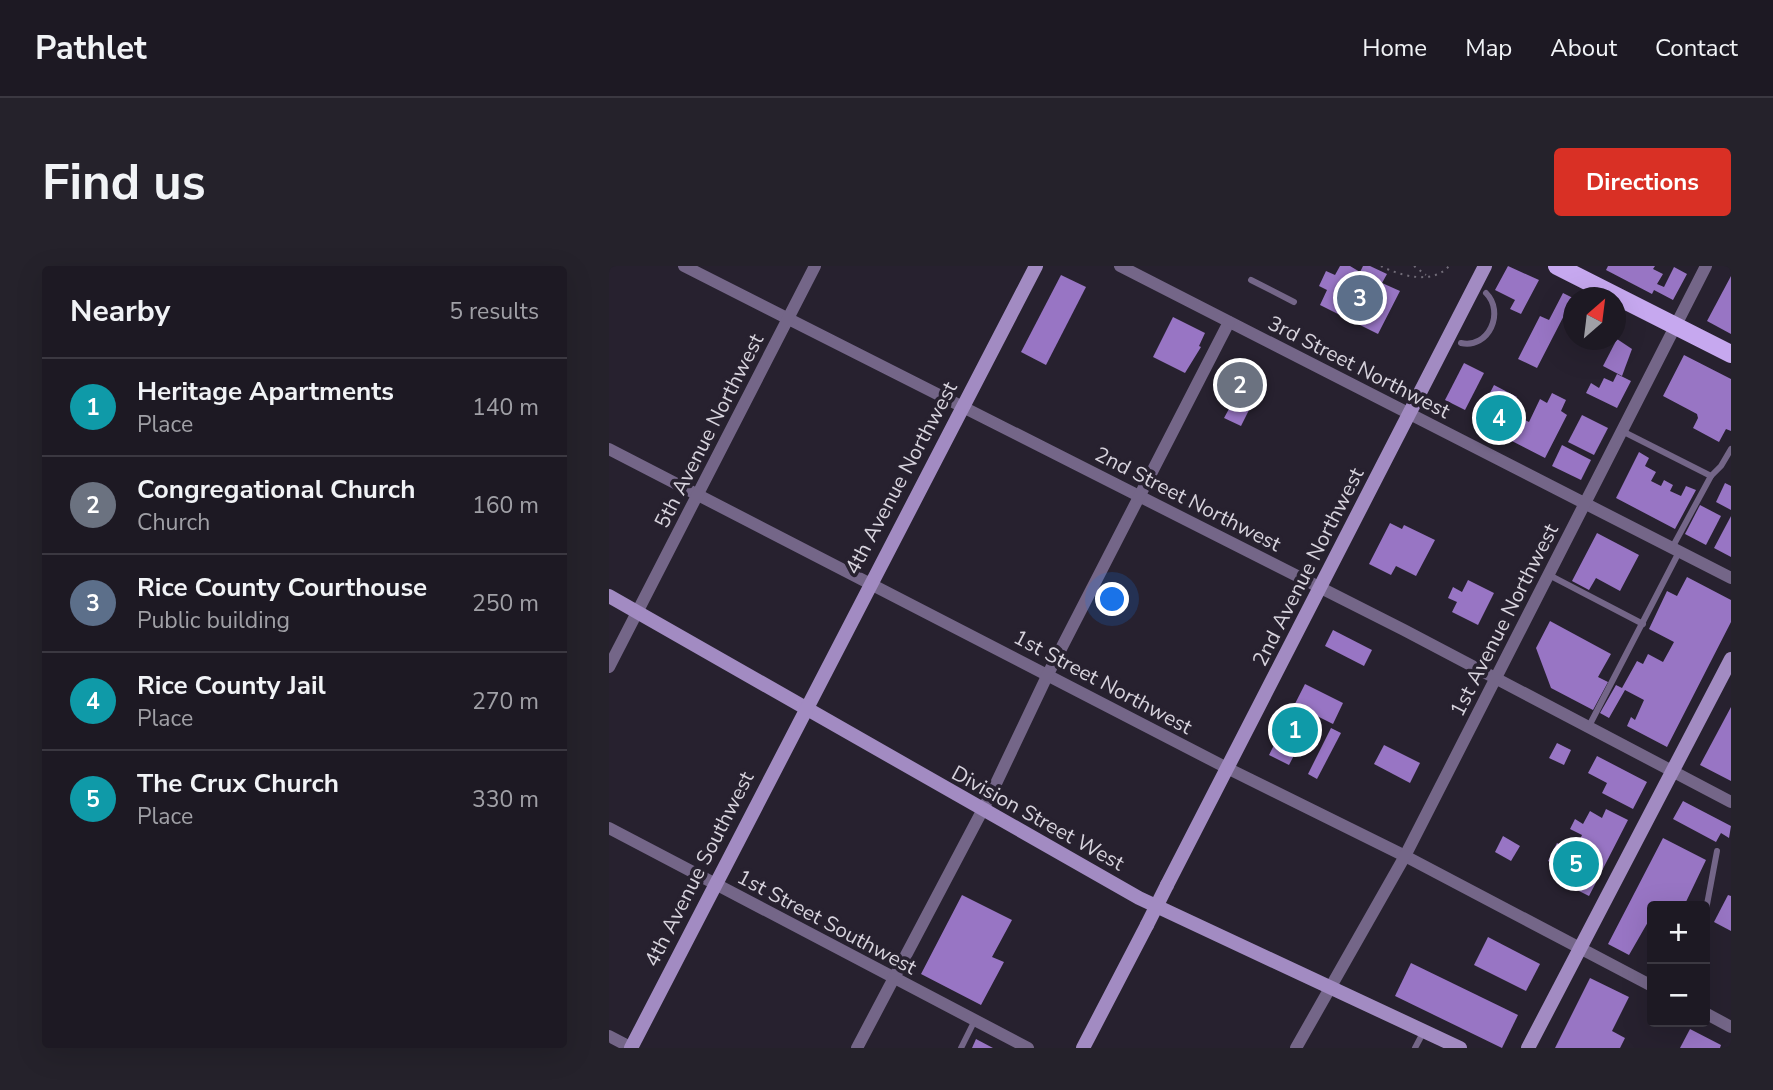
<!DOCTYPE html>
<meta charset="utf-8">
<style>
:root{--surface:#1d1923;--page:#25222b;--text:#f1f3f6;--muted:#a0a0a6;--line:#3b3841;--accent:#d93025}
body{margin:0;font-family:"Nunito Sans",sans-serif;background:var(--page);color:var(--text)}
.controls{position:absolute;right:21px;bottom:21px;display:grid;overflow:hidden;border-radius:7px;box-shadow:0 7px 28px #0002}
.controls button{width:63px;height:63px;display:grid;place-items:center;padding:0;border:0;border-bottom:2px solid var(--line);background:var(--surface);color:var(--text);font:35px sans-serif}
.compass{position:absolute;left:954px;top:21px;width:63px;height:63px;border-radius:50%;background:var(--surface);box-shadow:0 7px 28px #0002;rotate:28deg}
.you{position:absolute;left:504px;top:334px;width:24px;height:24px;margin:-18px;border:5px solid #fff;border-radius:50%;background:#1a73e8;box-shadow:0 0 0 10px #1a73e833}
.badge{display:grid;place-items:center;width:46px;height:46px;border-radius:50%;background:var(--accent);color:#fff;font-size:23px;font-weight:700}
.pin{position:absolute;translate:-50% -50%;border:4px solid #fff;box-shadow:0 2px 7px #0006}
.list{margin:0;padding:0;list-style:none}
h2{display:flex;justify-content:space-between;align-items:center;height:91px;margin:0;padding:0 28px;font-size:30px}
h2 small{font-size:23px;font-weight:400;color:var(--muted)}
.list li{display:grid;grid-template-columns:46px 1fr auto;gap:21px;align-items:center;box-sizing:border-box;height:98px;padding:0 28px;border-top:2px solid var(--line)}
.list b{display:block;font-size:26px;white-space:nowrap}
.list p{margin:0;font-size:23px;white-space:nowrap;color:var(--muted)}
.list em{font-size:23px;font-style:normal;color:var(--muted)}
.map{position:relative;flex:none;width:1122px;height:782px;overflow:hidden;border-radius:7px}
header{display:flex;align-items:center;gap:42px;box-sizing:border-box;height:98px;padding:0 35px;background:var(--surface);border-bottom:2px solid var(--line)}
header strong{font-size:33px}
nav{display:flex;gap:38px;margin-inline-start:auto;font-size:24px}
.intro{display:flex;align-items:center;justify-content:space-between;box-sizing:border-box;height:168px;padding:0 42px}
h1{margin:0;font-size:49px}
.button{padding:18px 32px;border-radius:7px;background:var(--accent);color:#fff;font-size:24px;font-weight:700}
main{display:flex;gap:42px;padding:0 42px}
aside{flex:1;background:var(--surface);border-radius:7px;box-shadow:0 7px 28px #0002}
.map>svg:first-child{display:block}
.building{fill:#9875c4}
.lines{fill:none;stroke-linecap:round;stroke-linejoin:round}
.path{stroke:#716c78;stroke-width:2;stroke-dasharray:2 5;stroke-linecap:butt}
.lane{stroke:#746688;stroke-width:6}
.street{stroke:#746688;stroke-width:12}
.secondary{stroke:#a28bc2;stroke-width:14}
.primary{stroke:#c6a8ef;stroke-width:18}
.secondary-bridge{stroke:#a28bc2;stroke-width:14}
.labels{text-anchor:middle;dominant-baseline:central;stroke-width:7;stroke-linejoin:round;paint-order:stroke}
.street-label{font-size:21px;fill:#d7d3dd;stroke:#27212f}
</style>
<header>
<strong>Pathlet</strong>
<nav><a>Home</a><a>Map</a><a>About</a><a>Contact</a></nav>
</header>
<div class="intro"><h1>Find us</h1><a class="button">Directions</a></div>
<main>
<aside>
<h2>Nearby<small>5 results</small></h2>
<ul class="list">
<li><span class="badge" style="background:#0f9aa8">1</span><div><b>Heritage Apartments</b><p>Place</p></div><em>140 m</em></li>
<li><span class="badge" style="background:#6b7280">2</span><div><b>Congregational Church</b><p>Church</p></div><em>160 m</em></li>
<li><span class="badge" style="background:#5c6f8a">3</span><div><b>Rice County Courthouse</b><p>Public building</p></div><em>250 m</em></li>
<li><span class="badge" style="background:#0f9aa8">4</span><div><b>Rice County Jail</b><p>Place</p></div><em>270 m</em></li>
<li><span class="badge" style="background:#0f9aa8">5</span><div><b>The Crux Church</b><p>Place</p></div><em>330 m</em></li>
</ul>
</aside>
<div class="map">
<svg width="1122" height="782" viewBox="0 0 1122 782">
<rect width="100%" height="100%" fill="#27212f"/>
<!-- building -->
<g class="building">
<polygon points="731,0 741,0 751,6 754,0 761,0 778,8 773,17 791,25 769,68 711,39 718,24 710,20 717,5 726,9"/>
<polygon points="899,0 930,14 912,48 901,43 906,34 886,24"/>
<polygon points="999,0 1046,0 1044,3 1054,8 1048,18 1055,21 1065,1 1078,8 1064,34 1045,24 1043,28 997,4"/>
<polygon points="452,9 477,21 437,99 412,86"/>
<polygon points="1122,10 1122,68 1098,55"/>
<polygon points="954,27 964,32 928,102 909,93 931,50 940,54"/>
<polygon points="564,51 596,67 590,80 592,81 576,107 544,91"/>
<polygon points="1008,73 1023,83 1013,110 994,100"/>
<polygon points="1075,89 1122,113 1122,165 1117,163 1110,176 1084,162 1089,152 1088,148 1054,130"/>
<polygon points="632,94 651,104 637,130 645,134 632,160 615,152 621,141 611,136"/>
<polygon points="855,97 875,107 856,144 836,134"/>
<polygon points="1008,108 1022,115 1008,142 977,127 982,117 990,122 995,112 1004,116"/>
<polygon points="885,119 908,131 900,146 920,156 931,133 938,137 943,127 957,134 952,145 958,149 936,192 866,156"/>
<polygon points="973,149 999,162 985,189 959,176"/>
<polygon points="953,179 982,194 972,214 943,200"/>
<polygon points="1030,186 1040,192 1036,200 1047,206 1042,215 1052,220 1055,214 1064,219 1061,225 1072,230 1077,220 1087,224 1066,263 1007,232"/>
<polygon points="1116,217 1122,220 1122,244 1107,236"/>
<polygon points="1091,239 1112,250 1097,279 1076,268"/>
<polygon points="1122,250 1122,291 1105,282"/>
<polygon points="781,257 793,263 795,259 826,274 807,310 787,300 782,309 760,298"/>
<polygon points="988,267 1030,289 1011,325 987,312 980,324 963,315"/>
<polygon points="1078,311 1122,334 1122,356 1058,481 1018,460 1022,451 1026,454 1035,434 1016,424 1000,452 991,447 1007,419 1013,422 1028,395 1034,398 1039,388 1054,396 1065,376 1040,363 1058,325 1068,330"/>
<polygon points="859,314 885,327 869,359 843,346 848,336 839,332 844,321 853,326"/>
<polygon points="941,355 1002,388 989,411 999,416 984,444 942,422 927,382"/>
<polygon points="724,364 763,384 755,400 716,380"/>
<polygon points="696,418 734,437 724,458 706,449 680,499 660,489"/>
<polygon points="1122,441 1122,515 1091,499"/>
<polygon points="722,462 732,467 708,513 699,508"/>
<polygon points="948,477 962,484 955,499 940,492"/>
<polygon points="775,479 811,497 801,517 765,498"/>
<polygon points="988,490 1038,516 1024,543 993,527 998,517 979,507"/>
<polygon points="1074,535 1122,560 1120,572 1112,567 1107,576 1064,553"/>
<polygon points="997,543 1019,554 980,630 962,621 968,609 939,595 948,577 965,586 973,569 961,563 966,553 974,558 981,545 993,552"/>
<polygon points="894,570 911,580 902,595 886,586"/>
<polygon points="1054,572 1097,594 1075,640 1066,637 1065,640 1043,640 1043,649 1020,689 999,678"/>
<polygon points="353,629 403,654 383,691 395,696 372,739 312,708"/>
<polygon points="1119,629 1122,630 1122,665 1105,656"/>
<polygon points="879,671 931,698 917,725 865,699"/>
<polygon points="802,697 909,749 893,782 786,730"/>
<polygon points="981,712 1020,731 1003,765 1016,772 1011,782 946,782"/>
<polygon points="1081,763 1112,779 1111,782 1071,782"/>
<polygon points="367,773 384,782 363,782"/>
</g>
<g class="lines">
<!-- path -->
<g class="path">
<path d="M772,0c19,10 52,19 68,0"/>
<polyline points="805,0 817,9"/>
</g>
<!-- lane -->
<g class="lane">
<polyline points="642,14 685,36"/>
<path d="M852,77c28,6 44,-31 25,-50"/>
<polyline points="1013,165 1102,210"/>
<polyline points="1063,282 1102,210 1112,200 1122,183"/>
<polyline points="940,309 1034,358"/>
<polyline points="979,462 1070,286"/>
<polyline points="1096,649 1108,585"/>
<polyline points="352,782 366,754"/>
<polyline points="806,782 815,765"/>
</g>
<!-- street -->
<g class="street">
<polyline points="75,0 795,364 1122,536"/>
<polyline points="511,0 1122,312"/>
<polyline points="0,183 620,503 796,590 1043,720"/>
<polyline points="0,401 206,0"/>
<polyline points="0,562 419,782"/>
<polyline points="1096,747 1122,761"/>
<polyline points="0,770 23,782"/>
<polyline points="248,782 382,528 439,408 620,56"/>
<polyline points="687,782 796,590 1097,0"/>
</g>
<!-- secondary -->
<g class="secondary">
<polyline points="0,330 530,632 851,782"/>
<polyline points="558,619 876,0"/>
<polyline points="22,782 427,0"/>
<polyline points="474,782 538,659"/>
<polyline points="919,782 1122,393"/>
</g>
<!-- primary -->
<polyline class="primary" points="948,0 1122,88"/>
<!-- secondary-bridge -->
<polyline class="secondary-bridge" points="538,659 558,619"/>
</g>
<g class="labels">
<!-- street labels -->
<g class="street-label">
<text transform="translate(750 101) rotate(27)">3rd Street Northwest</text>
<text transform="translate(100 165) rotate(-63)">5th Avenue Northwest</text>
<text transform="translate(292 212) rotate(-62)">4th Avenue Northwest</text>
<text transform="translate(579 233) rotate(27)">2nd Street Northwest</text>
<text transform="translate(699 301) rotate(-63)">2nd Avenue Northwest</text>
<text transform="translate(895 354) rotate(-63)">1st Avenue Northwest</text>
<text transform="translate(494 416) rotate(28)">1st Street Northwest</text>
<text transform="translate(429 552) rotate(29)">Division Street West</text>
<text transform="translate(90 603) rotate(-63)">4th Avenue Southwest</text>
<text transform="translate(218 656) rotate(28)">1st Street Southwest</text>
</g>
</g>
</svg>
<div class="controls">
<button>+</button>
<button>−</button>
</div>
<svg class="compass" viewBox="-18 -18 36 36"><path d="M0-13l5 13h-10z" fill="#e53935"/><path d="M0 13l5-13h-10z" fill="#a0a0a6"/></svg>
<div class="you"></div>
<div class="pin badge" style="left:686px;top:464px;background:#0f9aa8">1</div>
<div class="pin badge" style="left:631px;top:119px;background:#6b7280">2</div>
<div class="pin badge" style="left:751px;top:32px;background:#5c6f8a">3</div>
<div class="pin badge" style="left:890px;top:152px;background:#0f9aa8">4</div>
<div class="pin badge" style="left:967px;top:598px;background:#0f9aa8">5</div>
</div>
</main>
